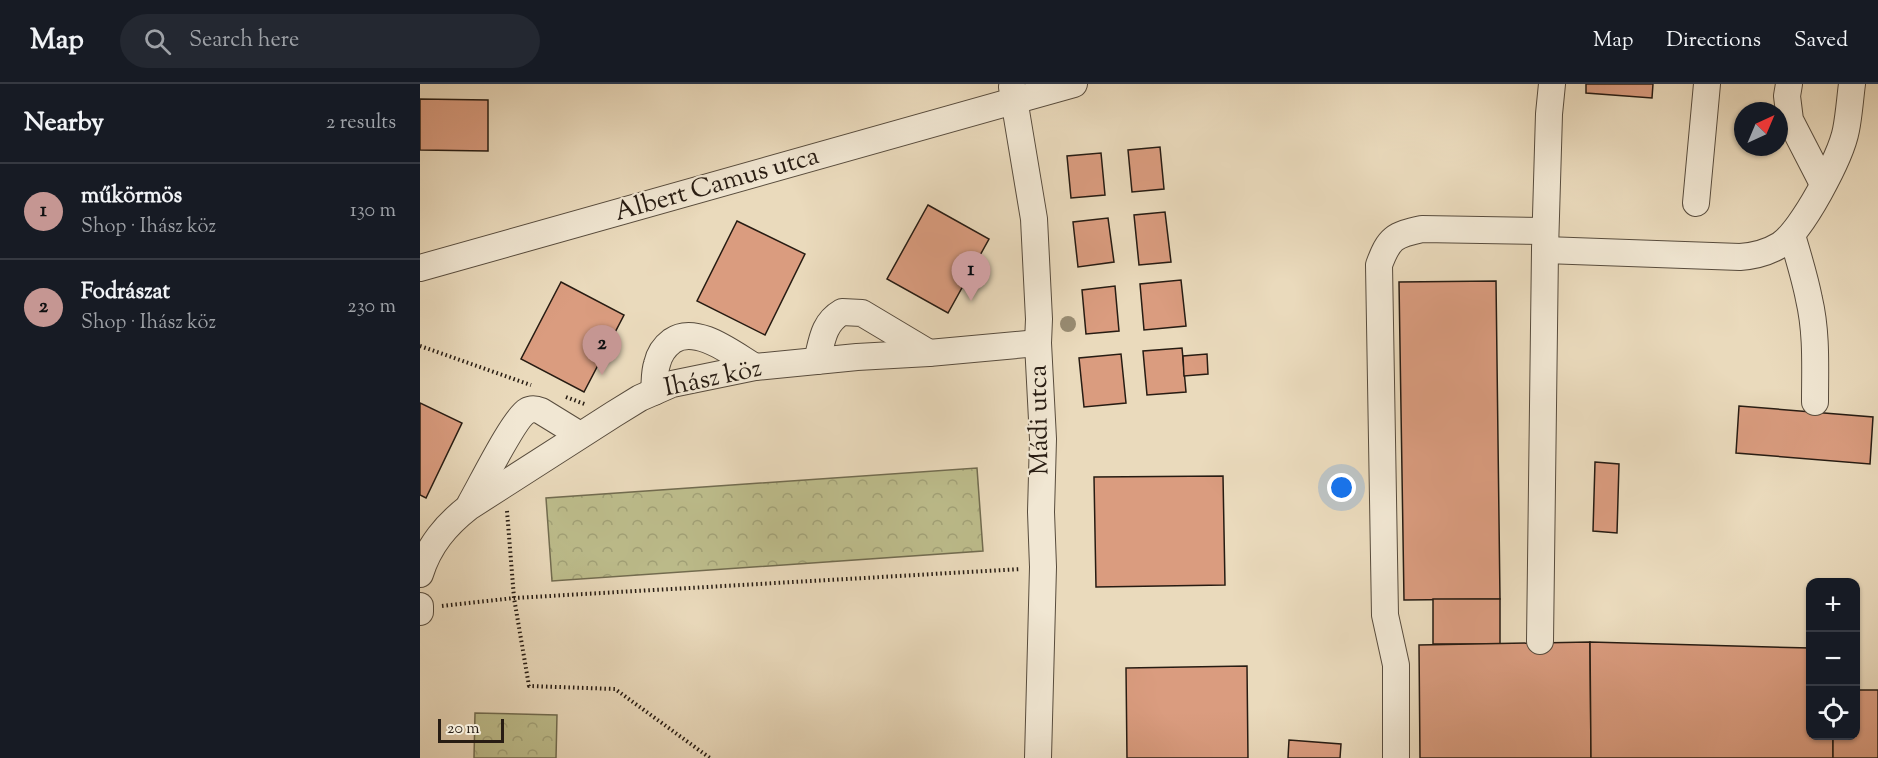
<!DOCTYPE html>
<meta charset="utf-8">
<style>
:root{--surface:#171b24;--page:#242831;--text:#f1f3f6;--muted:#9ea1a6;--line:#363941;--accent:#c59692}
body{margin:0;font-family:"Sorts Mill Goudy",serif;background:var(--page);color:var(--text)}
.controls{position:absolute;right:18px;bottom:18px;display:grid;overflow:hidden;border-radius:12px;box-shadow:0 2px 4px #0004}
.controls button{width:54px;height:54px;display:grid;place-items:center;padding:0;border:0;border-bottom:2px solid var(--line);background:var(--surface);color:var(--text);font:30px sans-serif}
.compass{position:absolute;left:1314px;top:18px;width:54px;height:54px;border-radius:50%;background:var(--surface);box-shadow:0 2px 4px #0004;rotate:44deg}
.scale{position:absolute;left:18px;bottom:15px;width:66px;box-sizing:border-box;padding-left:6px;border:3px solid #271c13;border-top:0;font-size:16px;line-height:21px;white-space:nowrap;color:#271c13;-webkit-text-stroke:4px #f1e7d3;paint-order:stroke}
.you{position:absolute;left:922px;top:404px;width:21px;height:21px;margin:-15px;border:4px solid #fff;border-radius:50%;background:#1a73e8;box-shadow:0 0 0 9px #1a73e833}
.badge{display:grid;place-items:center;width:39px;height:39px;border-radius:50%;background:var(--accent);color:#111;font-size:20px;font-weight:700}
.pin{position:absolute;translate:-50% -50px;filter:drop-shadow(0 2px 3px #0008)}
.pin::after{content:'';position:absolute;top:32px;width:21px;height:18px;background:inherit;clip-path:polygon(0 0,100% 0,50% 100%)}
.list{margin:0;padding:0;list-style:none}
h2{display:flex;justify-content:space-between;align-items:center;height:78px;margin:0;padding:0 24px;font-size:26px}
h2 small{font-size:20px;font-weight:400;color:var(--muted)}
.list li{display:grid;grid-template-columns:39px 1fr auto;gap:18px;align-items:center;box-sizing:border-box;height:96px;padding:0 24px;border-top:2px solid var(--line)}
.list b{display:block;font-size:22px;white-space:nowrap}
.list p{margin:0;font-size:20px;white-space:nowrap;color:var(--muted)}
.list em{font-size:20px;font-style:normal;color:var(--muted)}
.icon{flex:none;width:33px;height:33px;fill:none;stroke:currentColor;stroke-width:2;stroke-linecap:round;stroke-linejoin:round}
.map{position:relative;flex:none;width:1458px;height:674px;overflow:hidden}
header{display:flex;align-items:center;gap:36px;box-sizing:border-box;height:84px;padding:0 30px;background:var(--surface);border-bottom:2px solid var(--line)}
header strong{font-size:28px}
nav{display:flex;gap:33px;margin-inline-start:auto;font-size:21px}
.search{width:420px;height:54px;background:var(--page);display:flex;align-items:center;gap:15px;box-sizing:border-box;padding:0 21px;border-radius:33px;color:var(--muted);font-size:22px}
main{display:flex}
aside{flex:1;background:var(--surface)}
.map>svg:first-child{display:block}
.park{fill:url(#park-crowns);stroke:#726c50;stroke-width:1.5}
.building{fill:#da9c7f;stroke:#271c13;stroke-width:1.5}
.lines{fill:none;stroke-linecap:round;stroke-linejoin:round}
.minor-casing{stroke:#584c3d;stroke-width:28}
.path{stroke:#271c13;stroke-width:4;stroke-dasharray:1.5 3;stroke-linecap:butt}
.minor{stroke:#f1e7d3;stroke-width:26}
.tree{fill:#988c73}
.labels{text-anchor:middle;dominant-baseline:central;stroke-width:4.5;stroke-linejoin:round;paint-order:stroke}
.street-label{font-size:26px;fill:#271c13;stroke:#f1e7d3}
</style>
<header>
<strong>Map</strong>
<div class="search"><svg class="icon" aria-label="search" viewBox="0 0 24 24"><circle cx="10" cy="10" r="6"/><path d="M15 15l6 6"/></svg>Search here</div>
<nav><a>Map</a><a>Directions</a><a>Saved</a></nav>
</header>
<main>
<aside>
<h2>Nearby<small>2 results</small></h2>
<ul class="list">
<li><span class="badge">1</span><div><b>műkörmös</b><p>Shop · Ihász köz</p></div><em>130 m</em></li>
<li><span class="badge">2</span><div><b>Fodrászat</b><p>Shop · Ihász köz</p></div><em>230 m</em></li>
</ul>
</aside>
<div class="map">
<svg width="1458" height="674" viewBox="0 0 1458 674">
<defs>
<pattern id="park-crowns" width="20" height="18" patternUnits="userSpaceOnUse" patternTransform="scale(1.5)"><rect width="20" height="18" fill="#bdbd8c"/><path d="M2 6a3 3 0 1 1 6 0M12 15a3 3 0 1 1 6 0" fill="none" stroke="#a2a278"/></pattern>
</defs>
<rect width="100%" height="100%" fill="#eadabc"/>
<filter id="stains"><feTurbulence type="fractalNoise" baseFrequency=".00333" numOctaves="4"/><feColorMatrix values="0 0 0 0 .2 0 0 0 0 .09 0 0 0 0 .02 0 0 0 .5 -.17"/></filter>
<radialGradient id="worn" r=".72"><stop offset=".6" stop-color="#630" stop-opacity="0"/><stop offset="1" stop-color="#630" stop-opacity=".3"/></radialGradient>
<!-- park -->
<g class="park">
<polygon points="557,384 563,467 132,497 126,414"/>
<polygon points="55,629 137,631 136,674 54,674"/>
</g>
<!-- building -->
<g class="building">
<polygon points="1166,0 1233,0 1232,14 1166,9"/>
<polygon points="0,15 68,16 68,67 0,66"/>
<polygon points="740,63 744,105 712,108 708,66"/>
<polygon points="681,69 685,111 651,114 647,72"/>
<polygon points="508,121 569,155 528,229 467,195"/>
<polygon points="745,128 751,178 719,181 714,131"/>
<polygon points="688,134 694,178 658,183 653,138"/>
<polygon points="317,137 385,170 345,251 277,217"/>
<polygon points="761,196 766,242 724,246 720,200"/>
<polygon points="1076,197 1080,515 984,516 979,198"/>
<polygon points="141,198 204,231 164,308 101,275"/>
<polygon points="695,202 699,247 666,250 662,206"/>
<polygon points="762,264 766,308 727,311 723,267"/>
<polygon points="701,270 706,319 664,323 659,274"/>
<polygon points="787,270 788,290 764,292 763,272"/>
<polygon points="0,319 42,339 6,414 0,411"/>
<polygon points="1319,322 1453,333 1450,380 1316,369"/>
<polygon points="1175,378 1199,380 1197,449 1173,447"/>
<polygon points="803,392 805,501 676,503 674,393"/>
<rect x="1013" y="515" width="67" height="45"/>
<polygon points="1170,558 1171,674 1000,674 999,561"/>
<polygon points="1170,558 1390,564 1390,652 1413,652 1413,674 1171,674"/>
<polygon points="827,582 828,674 707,674 706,584"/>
<polygon points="1436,606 1458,606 1458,674 1413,674 1413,652 1436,652"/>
<polygon points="869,656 921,660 920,674 868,674"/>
</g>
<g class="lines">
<defs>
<g id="minor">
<polyline points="1369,0 1367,12 1370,36 1403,100"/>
<polyline points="592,3 614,135 619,235 618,259 623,355 621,428 623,483 618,674"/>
<polyline points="1276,119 1287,0"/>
<path d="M1372,151c6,21 13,43 17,64 8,34 6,69 6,103"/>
<path d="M1125,166l195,7c14,-1 27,-4 40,-12 22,-14 61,-88 66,-115 3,-15 4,-31 6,-46"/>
<polyline points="0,184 654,0"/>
<path d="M397,277c5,-20 6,-38 25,-49l20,1 67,40"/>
<path d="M234,308c1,-9 0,-19 3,-28 2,-9 7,-17 15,-23 24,-17 61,13 83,26"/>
<path d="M50,420c10,-17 44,-86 57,-93 5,-3 9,-2 14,0l39,24"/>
<path d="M0,490c9,-29 26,-49 49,-67l145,-93 26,-16 32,-14 83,-17 102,-10 72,-4 109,-10"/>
<polyline points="0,522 0,528"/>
<polyline points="1120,557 1125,166 1129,30 1132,0"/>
<path d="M976,674v-93l-11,-50 -6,-350c10,-27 15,-30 43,-36l123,2"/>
</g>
</defs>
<!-- minor casing -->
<use href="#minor" class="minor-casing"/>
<!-- path -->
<g class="path">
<polyline points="0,262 111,301"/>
<polyline points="146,313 167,321"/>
<polyline points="87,427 94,514 109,602 195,605 290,674"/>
<polyline points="22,522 94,514 601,485"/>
</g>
<!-- minor -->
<use href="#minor" class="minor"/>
</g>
<!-- trees -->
<circle class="tree" cx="648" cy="240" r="8"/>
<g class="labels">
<!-- street labels -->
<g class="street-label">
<text transform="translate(297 101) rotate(-16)">Albert Camus utca</text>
<text transform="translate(293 295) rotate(-12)">Ihász köz</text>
<text transform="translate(620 336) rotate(-91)">Mádi utca</text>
</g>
</g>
<rect width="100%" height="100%" filter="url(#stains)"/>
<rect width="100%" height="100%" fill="url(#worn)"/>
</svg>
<div class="controls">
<button>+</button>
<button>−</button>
<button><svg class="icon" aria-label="locate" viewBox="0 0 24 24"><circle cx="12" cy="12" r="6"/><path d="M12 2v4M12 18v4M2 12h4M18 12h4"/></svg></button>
</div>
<svg class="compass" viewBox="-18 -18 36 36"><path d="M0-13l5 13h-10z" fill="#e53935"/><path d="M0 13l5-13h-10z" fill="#9ea1a6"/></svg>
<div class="scale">20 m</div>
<div class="you"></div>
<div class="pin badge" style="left:551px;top:217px">1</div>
<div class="pin badge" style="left:182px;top:291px">2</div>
</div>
</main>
